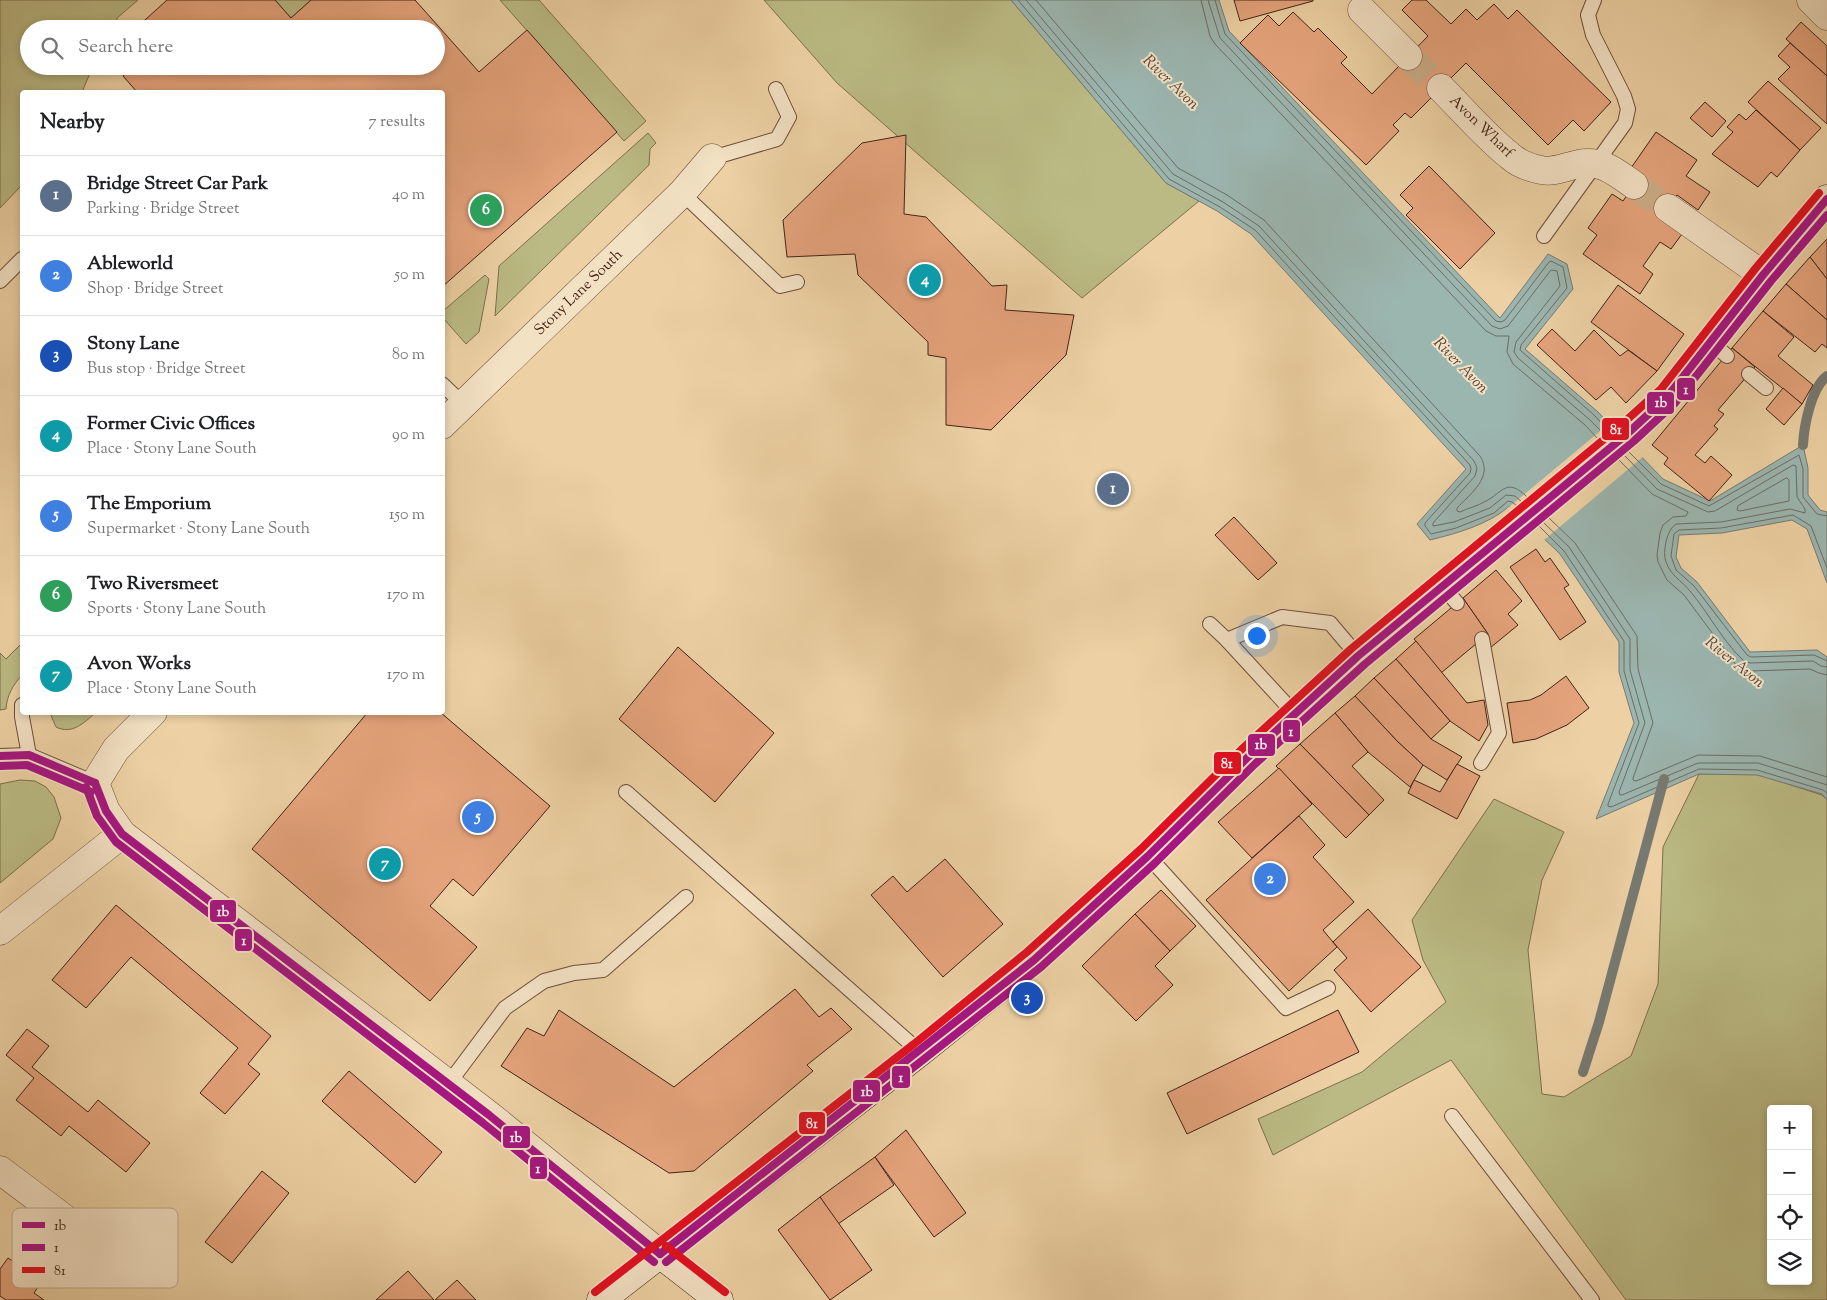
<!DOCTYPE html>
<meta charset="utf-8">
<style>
:root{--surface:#fff;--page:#f2f2f2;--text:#202124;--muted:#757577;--line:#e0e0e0;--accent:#b45309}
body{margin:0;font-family:"Sorts Mill Goudy",serif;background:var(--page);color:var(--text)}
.controls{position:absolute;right:15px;bottom:15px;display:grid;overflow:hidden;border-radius:5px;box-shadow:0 2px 8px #0003}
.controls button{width:45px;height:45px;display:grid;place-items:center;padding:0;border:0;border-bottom:1px solid var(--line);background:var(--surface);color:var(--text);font:25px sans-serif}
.you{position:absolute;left:1256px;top:635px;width:18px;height:18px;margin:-12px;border:4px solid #fff;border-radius:50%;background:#1a73e8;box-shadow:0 0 0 8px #1a73e833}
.badge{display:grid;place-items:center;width:32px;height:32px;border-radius:50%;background:var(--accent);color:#fff;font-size:16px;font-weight:700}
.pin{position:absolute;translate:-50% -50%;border:2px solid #fff;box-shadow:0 1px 5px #0006}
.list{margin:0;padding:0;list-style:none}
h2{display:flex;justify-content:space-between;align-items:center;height:65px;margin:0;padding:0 20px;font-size:21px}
h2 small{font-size:16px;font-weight:400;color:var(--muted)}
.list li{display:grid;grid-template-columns:32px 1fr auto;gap:15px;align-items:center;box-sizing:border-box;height:80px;padding:0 20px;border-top:1px solid var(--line)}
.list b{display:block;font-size:19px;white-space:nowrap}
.list p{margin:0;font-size:16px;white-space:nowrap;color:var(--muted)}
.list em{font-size:16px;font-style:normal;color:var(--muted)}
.icon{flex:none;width:28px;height:28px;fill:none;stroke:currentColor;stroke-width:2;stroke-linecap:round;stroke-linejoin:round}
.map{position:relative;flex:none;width:1827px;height:1300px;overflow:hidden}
.search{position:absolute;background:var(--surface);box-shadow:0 2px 8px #0003;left:20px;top:20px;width:425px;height:55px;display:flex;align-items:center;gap:12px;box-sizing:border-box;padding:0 18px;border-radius:28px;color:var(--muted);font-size:19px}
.panel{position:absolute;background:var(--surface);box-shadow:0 2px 8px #0003;left:20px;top:90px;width:425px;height:625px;border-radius:5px}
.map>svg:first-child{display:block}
.green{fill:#bbba84;stroke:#7e6e4d;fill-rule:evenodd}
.water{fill:#9bb5af;stroke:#777a72}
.pier{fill:#edd1a4}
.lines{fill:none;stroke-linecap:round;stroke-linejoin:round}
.shore{stroke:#6e6c62;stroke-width:1}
.stream{stroke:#777a72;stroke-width:10}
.building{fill:#e6a47d;stroke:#422216}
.street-tunnel{stroke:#cbae88;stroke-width:28;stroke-dasharray:28 14;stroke-linecap:butt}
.lane-casing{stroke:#6d4e3a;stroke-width:16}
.street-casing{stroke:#6d4e3a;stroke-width:29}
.secondary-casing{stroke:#422216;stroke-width:29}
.lane{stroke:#f3e1c4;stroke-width:14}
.street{stroke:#f3e1c4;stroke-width:28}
.secondary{stroke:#f3e1c4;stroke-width:28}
.bus-1-casing{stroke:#f3e1c4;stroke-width:11}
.bus-2-casing{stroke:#f3e1c4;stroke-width:11}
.bus-3-casing{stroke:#f3e1c4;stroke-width:11}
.bus-1{stroke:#a61680;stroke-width:8}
.bus-2{stroke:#a61680;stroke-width:8}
.bus-3{stroke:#e01021;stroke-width:8}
.labels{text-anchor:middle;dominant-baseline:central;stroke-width:4;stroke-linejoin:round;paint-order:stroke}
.street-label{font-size:15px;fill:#422216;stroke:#f3e1c4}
.water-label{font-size:16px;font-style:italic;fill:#58473c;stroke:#f3e1c4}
.key{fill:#f3e1c4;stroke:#bea890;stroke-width:1}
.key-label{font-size:14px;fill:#422216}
.line-badge{stroke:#f3e1c4;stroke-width:2}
.badge-label{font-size:14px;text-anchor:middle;font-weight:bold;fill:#fff}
</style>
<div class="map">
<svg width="1827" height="1300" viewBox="0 0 1827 1300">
<rect width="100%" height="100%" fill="#edd1a4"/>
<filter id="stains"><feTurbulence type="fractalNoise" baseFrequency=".004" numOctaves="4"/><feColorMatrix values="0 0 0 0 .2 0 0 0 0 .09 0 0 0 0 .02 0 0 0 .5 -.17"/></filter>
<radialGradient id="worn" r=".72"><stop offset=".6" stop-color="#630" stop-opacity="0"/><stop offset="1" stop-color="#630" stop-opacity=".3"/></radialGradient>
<!-- green -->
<g class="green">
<polygon points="0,0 138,0 117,18 116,29 29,29 29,66 93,66 82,92 22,92 22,185 0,208"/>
<polygon points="275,0 311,0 291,18"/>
<polygon points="500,0 539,0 646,121 624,141"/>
<polygon points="764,0 1011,0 1166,183 1199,201 1082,298 837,83"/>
<polygon points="648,133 656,143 650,149 649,165 495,316 499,266"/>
<polygon points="485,275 489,279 479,332 466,344 443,318 443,311"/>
<path d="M22,643v32c-9,10 -15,20 -16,34l-6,1v-57l6,6z"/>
<path d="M50,713v-1l45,1c-11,10 -23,22 -39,14z"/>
<path d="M1699,774h58l65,21 5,5v500h-201l-175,-240 -178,95 -15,-36 104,-47 84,-70 -23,-42 -11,-40 82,-121 70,33 -22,48 -14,70 14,144 22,3 67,-41 27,-72 5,-137zM1771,1109h37v172h-37z"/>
<polygon points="20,780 35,781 46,787 54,797 61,818 53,839 0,883 0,784"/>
</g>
<!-- water -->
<path class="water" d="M1011,0h208l10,31 271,287 48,-64 19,10 6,25 -48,60 73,63 65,67 47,22 93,-56 5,23v27l12,15 7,2v71l-20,-54 -15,-9 -70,13 -43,2 -3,22 5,11 16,14 53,70 67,-2 10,7v143l-5,-6 -65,-19 -58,-1 -103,45 38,-96 -15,-51v-30l-59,-88 -50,-48c-23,19 -52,27 -80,34l-13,-16 49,-55 -215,-235 -34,-23 -51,-28z"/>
<!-- pier -->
<polygon class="pier" points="1611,422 1644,456 1543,541 1510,509 1498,519 1497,517"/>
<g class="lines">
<!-- shore -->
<g class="shore">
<polyline points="1018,0 1169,179 1220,207 1255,230 1470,465 1471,469 1470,473 1425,523 1425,526 1431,534 1456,528 1494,513 1508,501 1512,502 1517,506"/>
<polyline points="1026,0 1173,174 1223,202 1259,226 1474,461 1477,468 1475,476 1433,523 1433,526 1454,522 1490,508 1506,495 1515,496 1522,502"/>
<path d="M1036,0l142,168 49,27 37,25 216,236c14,21 -10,38 -23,52v3l3,1c8,-4 18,-6 26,-11 17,-9 21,-24 41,-4"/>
<polyline points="1201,0 1210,36 1215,44 1486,331 1496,336 1509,336 1507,352 1513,364 1585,425 1598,439"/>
<polyline points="1208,0 1220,38 1492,326 1500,329 1508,326 1551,270 1557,271 1560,286 1516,342 1514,352 1518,358 1590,420 1604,434"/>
<polyline points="1215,0 1225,34 1496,321 1501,322 1505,320 1549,262 1551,261 1563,267 1567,288 1521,345 1520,350 1594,415 1608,430"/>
<polyline points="1629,452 1661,484 1709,506 1799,455 1803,469 1803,497 1817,514 1827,516"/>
<path d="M1625,456l32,33 51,23 7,-1 78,-46 3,1 1,31 8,12v4l-15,-4 -69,13 -45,2c-9,5 -14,28 -10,38 5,14 15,18 24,29 18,21 33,51 54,70l6,2 63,-2 8,5 6,1"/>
<polyline points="1619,460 1652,494 1688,512 1686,516 1673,517 1663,525 1660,533 1657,555 1658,562 1667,580 1684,595 1736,665 1743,669 1750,671 1810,669 1819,673 1827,675"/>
<polygon points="1787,478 1789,480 1789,501 1740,511 1737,510 1738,506"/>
<polyline points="1549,518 1575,543 1637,636 1638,669 1653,723 1633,778 1633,780 1636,781 1698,755 1760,756 1827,777"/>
<polyline points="1543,522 1569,547 1630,639 1630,670 1645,723 1619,792 1620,795 1622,795 1698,763 1758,763 1827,785"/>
<polyline points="1539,526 1564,551 1624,641 1624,671 1639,723 1608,804 1608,806 1611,807 1699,769 1757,770 1823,790 1827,793"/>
<polyline points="1827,568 1811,526 1793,515 1721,528 1679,530 1674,534 1671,556 1676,570 1694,586 1747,655 1751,657 1814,655 1827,661"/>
</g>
<!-- stream -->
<g class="stream">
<path d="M1803,445c1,-19 8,-57 24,-69"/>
<polyline points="1583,1072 1599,1022 1664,779"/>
</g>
</g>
<!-- building -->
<g class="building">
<polygon points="167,0 275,0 291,18 311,0 415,0 479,72 527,30 617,132 442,287 442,92 137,92 123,76 134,66 436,66 436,29 135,29"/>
<polygon points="1234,0 1313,0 1313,1 1240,21"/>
<polygon points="1412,0 1426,0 1451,24 1466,9 1477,20 1494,4 1508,19 1517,10 1611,102 1584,131 1573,120 1548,145 1466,63 1411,118 1405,113 1393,125 1399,131 1366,165 1240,43 1268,15 1279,26 1293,12 1314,32 1318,28 1347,57 1341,63 1372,94 1428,36 1402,10"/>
<polygon points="1801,22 1827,46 1827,76 1786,39"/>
<polygon points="1790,43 1827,76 1827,124 1778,79 1790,67 1778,56"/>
<polygon points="1768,81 1821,128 1800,150 1748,102"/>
<polygon points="1705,102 1726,121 1712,137 1690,118"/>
<polygon points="1756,110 1800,150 1777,177 1771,172 1758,187 1712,154 1733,132 1727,127 1739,114 1746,120"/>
<polygon points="1656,132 1697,160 1686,176 1710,192 1698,210 1677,195 1660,219 1682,234 1671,249 1660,242 1643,266 1653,274 1640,294 1583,254 1597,235 1588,228 1612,194 1623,201 1641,175 1631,168"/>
<polygon points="906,135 904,214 926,217 992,286 1007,285 1005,310 1074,315 1066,355 991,430 946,425 946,358 928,355 928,342 858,275 855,254 787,257 783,220 862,143"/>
<polygon points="1429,166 1495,233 1460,269 1406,215 1413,208 1400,195"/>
<polygon points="1827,239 1827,279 1810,257"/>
<polygon points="1810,257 1827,279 1827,320 1786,284"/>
<polygon points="1786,284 1827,320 1827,348 1822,344 1815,352 1763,311"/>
<polygon points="1618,285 1684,334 1657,371 1591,322"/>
<polygon points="1763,311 1794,337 1778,356 1813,385 1802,404 1732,348"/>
<polygon points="1552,329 1575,351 1594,330 1620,356 1628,350 1657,371 1626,403 1611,387 1596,400 1537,345"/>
<polygon points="1732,348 1755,367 1718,410 1724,414 1714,426 1718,429 1695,455 1705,463 1711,456 1732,475 1709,501 1664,464 1668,458 1652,445"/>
<polygon points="1783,388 1802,404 1784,425 1766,409"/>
<polygon points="1234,517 1277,563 1258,580 1215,535"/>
<polygon points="1536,549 1545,562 1550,558 1569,585 1564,588 1586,622 1560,640 1510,567"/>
<polygon points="1496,570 1522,601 1508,614 1518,625 1490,648 1488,634 1463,598"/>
<polygon points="1463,598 1488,634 1441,673 1414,639"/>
<polygon points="1416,641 1467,703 1484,700 1488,725 1479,741 1450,721 1396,659"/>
<polygon points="678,647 774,733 715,802 619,719"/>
<polygon points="1396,659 1450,721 1431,739 1374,678"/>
<polygon points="1566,676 1589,708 1567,725 1536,739 1513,743 1507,703 1530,700 1541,695"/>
<polygon points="1374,678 1431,739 1462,757 1447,780 1423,765 1397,741 1355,696"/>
<polygon points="1355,696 1397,741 1423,765 1410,787 1368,752 1335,713"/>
<polygon points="368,712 440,712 550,806 473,896 453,879 430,906 477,947 430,1001 252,849"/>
<polygon points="1335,713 1368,752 1352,766 1384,800 1369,815 1300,744"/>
<polygon points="1300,744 1369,815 1346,838 1276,766"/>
<polygon points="1457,764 1480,776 1457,819 1408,793 1414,780 1440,792"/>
<polygon points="1279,768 1312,804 1252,858 1218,822"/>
<polygon points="1299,816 1325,845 1313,857 1354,902 1323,930 1337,947 1289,991 1206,900"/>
<polygon points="945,859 1003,924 943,977 871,895 893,876 907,892"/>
<polygon points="1161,890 1196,926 1170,951 1135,914"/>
<polygon points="116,905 271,1036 248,1064 260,1074 225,1114 200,1093 238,1048 131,957 86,1008 52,980"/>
<polygon points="1368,909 1421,967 1371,1012 1334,970 1347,958 1333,942"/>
<polygon points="1135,914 1170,951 1155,966 1173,985 1136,1021 1082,966"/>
<polygon points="795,989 819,1017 831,1008 852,1029 807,1065 813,1071 694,1171 669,1173 501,1066 527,1028 544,1036 559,1010 674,1087"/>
<polygon points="1338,1010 1359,1052 1187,1134 1167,1093"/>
<polygon points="27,1029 49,1046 32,1067 88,1112 98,1100 150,1143 126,1172 69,1126 61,1136 16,1100 34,1078 6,1055"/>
<polygon points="349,1071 442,1152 415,1183 322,1101"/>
<polygon points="906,1130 966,1213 934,1237 875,1157"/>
<polygon points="875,1157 894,1185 838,1224 820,1197"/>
<polygon points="262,1171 289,1193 232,1263 205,1242"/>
<polygon points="820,1197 872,1270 830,1300 778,1230"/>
<polygon points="8,1258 42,1281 34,1293 44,1300 6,1300 0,1296 0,1269"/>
<polygon points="408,1271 434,1300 376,1300"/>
<polygon points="457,1280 476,1300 435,1300"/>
</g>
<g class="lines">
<!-- street-tunnel -->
<g class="street-tunnel">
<polyline points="1408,56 1441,88"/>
<polyline points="1634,185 1668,208"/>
</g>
<defs>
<g id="lane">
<polyline points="712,158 777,139 789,117 776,89"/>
<polyline points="682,193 780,286 797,282"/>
<polyline points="1544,236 1625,123 1628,109 1624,96 1593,35 1588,15 1594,0"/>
<polyline points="0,281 22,259"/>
<polyline points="1712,343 1727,356"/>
<polyline points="1749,374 1766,388"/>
<polyline points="442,384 463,404"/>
<polyline points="1443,587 1457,603"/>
<polyline points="1210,624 1227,640 1295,714"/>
<polyline points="1227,640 1282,617 1330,623 1358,656"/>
<polyline points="22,705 22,717 29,755"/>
<polyline points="0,756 29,755 95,783"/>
<polyline points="1481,763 1499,733 1482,639"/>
<polyline points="626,792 920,1052"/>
<polyline points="1148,856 1286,1008 1328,988"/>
<polyline points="449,1083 505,1008 544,981 574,973 603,970 686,897"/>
<polyline points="1452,1116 1592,1300"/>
</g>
<g id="street">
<polyline points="1811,0 1827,16"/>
<polyline points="1362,10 1408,56"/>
<path d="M1441,88c23,23 44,48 69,68 8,7 21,12 31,14 12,3 26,-4 38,-6 22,-5 38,9 55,21"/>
<polyline points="1668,208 1763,275"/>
<polyline points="442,425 682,193 712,158"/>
<polyline points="153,712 116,749 95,783 106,811 122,834 489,1115 660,1254"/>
<polyline points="0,931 122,834"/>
<polyline points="0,1170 109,1252"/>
</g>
<g id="secondary">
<polyline points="660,1254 719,1300"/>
<polyline points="601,1300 920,1052 1034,960 1148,856 1248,757 1358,656 1627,434 1668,396 1763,275 1827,199"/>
</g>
</defs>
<!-- lane casing -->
<use href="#lane" class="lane-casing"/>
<!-- street casing -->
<use href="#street" class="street-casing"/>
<!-- secondary casing -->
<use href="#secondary" class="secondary-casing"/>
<!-- lane -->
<use href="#lane" class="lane"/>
<!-- street -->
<use href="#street" class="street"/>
<!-- secondary -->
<use href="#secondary" class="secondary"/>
<defs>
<g id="bus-1">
<polyline points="0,756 29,755 95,783"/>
<polyline points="95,783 106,811 122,834 489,1115 660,1254"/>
<polyline points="660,1254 1034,960 1148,856 1248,757 1358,656 1627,434 1668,396 1763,275 1827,199"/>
</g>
<g id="bus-2">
<polyline points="0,766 27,765 91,792"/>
<polyline points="86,787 97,816 116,842 483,1123 654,1262"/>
<polyline points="666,1262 1041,967 1155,863 1255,764 1365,664 1634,441 1675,403 1771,281 1827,215"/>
</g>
<g id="bus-3">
<polyline points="666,1246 725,1292"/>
<polyline points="595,1292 914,1044 1027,952 1141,849 1241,750 1351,649 1620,426 1661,389 1755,269 1819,193"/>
</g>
</defs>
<!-- bus-1 casing -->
<use href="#bus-1" class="bus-1-casing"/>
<!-- bus-2 casing -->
<use href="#bus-2" class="bus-2-casing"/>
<!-- bus-3 casing -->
<use href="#bus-3" class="bus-3-casing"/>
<!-- bus-1 -->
<use href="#bus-1" class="bus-1"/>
<!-- bus-2 -->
<use href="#bus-2" class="bus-2"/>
<!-- bus-3 -->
<use href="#bus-3" class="bus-3"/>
</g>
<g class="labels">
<!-- street labels -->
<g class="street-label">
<text transform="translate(1481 127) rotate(44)">Avon Wharf</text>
<text transform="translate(579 293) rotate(-44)">Stony Lane South</text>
</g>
<!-- water labels -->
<g class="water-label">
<text transform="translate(1170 83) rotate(44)">River Avon</text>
<text transform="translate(1460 366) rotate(46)">River Avon</text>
<text transform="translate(1734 663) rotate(39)">River Avon</text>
</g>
</g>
<!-- legend -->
<rect x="12" y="1208" width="166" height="80" rx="8" class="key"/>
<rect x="22" y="1222" width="23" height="6" fill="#a61680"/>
<rect x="22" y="1244" width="23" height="7" fill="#a61680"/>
<rect x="22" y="1267" width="23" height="6" fill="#e01021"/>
<g class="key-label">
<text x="54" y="1230">1b</text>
<text x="54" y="1252">1</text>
<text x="54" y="1275">81</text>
</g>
<g class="line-badge">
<rect x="1676" y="377" width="20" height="24" rx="5" fill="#a61680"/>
<rect x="1646" y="391" width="29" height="24" rx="5" fill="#a61680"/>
<rect x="1601" y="417" width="29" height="24" rx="5" fill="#e01021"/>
<rect x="1282" y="719" width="19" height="24" rx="5" fill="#a61680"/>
<rect x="1247" y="733" width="29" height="24" rx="5" fill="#a61680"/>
<rect x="1213" y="751" width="29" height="24" rx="5" fill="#e01021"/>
<rect x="209" y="899" width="28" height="24" rx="5" fill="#a61680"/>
<rect x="234" y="928" width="19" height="24" rx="5" fill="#a61680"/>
<rect x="891" y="1065" width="20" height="24" rx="5" fill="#a61680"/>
<rect x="852" y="1079" width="29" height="24" rx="5" fill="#a61680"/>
<rect x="798" y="1111" width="28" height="24" rx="5" fill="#e01021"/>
<rect x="502" y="1125" width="29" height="24" rx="5" fill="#a61680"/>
<rect x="529" y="1156" width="19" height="24" rx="5" fill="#a61680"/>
</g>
<g class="badge-label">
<text x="1686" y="394">1</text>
<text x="1661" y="407">1b</text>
<text x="1616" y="434">81</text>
<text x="1291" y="736">1</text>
<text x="1261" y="749">1b</text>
<text x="1227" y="768">81</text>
<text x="223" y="916">1b</text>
<text x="244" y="945">1</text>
<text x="901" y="1082">1</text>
<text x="867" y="1096">1b</text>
<text x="812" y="1128">81</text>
<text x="516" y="1142">1b</text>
<text x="538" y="1173">1</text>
</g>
<rect width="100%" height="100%" filter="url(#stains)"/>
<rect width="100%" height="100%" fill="url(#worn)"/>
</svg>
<div class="controls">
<button>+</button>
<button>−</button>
<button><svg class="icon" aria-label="locate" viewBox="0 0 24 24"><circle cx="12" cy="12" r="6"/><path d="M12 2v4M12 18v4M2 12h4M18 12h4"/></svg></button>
<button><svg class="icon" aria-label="layers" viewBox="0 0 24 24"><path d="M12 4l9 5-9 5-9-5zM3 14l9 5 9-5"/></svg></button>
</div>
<div class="you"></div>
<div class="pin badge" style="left:1113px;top:489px;background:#5c6f8a">1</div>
<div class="pin badge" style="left:1270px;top:879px;background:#3f7fe0">2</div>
<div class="pin badge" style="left:1027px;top:998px;background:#1a4fb4">3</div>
<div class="pin badge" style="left:925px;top:280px;background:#0f9aa8">4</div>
<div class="pin badge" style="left:478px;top:817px;background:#3f7fe0">5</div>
<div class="pin badge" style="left:486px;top:210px;background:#2e9e5b">6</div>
<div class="pin badge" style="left:385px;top:864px;background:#0f9aa8">7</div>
<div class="search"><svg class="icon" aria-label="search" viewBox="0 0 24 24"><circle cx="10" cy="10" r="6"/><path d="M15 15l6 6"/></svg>Search here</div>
<section class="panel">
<h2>Nearby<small>7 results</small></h2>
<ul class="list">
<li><span class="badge" style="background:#5c6f8a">1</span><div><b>Bridge Street Car Park</b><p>Parking · Bridge Street</p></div><em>40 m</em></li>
<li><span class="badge" style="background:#3f7fe0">2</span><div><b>Ableworld</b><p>Shop · Bridge Street</p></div><em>50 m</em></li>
<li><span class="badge" style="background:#1a4fb4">3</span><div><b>Stony Lane</b><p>Bus stop · Bridge Street</p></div><em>80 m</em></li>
<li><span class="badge" style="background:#0f9aa8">4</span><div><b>Former Civic Offices</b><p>Place · Stony Lane South</p></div><em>90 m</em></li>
<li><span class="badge" style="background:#3f7fe0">5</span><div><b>The Emporium</b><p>Supermarket · Stony Lane South</p></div><em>150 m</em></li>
<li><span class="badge" style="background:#2e9e5b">6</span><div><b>Two Riversmeet</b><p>Sports · Stony Lane South</p></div><em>170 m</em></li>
<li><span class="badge" style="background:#0f9aa8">7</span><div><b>Avon Works</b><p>Place · Stony Lane South</p></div><em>170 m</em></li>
</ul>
</section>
</div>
